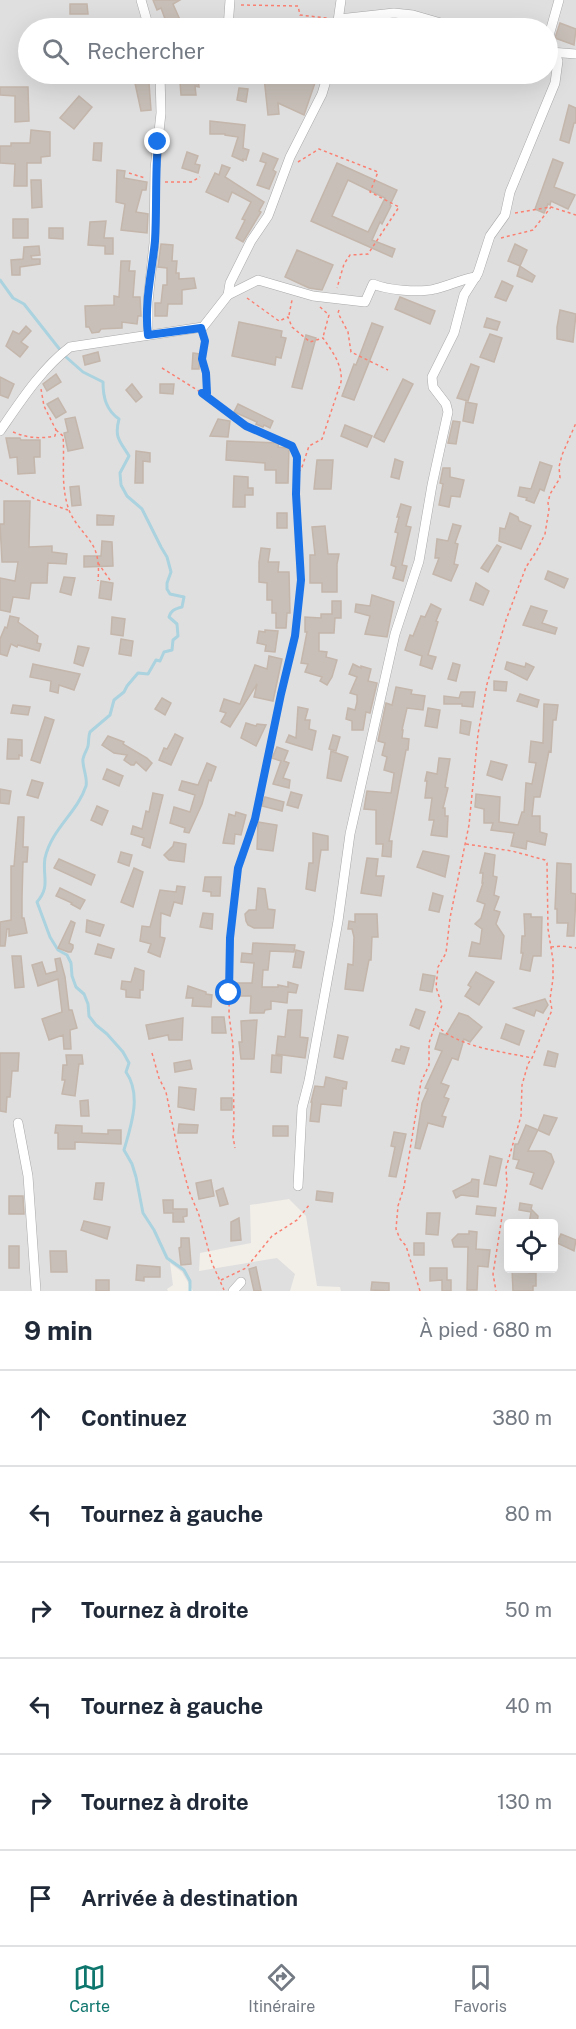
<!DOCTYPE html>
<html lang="fr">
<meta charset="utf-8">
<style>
:root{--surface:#fff;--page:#f2f2f3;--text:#1f2937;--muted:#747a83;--line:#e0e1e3;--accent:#0f766e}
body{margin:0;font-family:"Public Sans",sans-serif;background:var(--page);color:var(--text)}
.controls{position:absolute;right:18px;bottom:18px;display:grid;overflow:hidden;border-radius:6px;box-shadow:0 6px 24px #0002}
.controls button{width:54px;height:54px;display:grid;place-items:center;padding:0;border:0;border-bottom:2px solid var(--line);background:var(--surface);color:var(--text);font:30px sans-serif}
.stop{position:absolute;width:18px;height:18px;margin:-14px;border:4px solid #1a73e8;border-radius:50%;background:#fff}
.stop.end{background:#1a73e8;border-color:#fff;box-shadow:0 2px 6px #0008}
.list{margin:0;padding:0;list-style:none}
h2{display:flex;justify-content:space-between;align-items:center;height:78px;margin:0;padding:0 24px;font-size:26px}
h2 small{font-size:20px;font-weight:400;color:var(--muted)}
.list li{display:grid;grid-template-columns:39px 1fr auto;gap:18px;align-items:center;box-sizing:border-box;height:96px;padding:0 24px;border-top:2px solid var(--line)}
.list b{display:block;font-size:22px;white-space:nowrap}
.list em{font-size:20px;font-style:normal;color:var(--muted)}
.icon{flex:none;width:33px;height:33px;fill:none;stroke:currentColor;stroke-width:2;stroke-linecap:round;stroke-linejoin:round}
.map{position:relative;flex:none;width:576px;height:1291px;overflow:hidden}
.search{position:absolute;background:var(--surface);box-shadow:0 6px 24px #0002;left:18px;right:18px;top:18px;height:66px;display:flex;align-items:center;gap:15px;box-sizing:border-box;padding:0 21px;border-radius:33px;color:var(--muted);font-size:22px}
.sheet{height:654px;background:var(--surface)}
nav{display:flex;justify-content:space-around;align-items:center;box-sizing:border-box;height:84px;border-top:2px solid var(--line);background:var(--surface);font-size:16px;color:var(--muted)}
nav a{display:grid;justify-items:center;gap:3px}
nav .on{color:var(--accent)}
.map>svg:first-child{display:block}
.residential{fill:#e0dfdf;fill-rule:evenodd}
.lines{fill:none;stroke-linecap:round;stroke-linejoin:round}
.stream{stroke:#aad3df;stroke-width:3}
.building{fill:#c7bfb8;stroke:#c4b6ab;stroke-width:1.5;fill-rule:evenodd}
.street-casing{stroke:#a9a9a9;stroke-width:10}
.path{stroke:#fa8072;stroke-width:1.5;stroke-dasharray:3 3;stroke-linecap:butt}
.street{stroke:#fff;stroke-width:9}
.route{stroke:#1a73e8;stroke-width:8}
</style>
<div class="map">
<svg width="576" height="1291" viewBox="0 0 576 1291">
<rect width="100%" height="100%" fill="#f2efe9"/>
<!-- residential -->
<path class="residential" d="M0,0h576v1291h-235l-1,-4 -23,-1 -11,-70 -17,-17 -39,6 1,38 -51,10 -1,18 78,-13 18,16 -5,17h-97l-11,-19 -12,-9 3,22 -6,4 1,2h-168zM28,28h520v46h-520zM508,1224h46v44h-46z"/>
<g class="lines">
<!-- stream -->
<g class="stream">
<polyline points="0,280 13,298 24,304 61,351"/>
<path d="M66,357l17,15 20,10c0,15 3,28 16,37 -5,19 1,22 10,37l-9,17 1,12 6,11 15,13 19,38 6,10 4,15 -4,11v6l3,5 14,3 -2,10c-7,2 -11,3 -13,10l8,7 1,12 -5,4 -1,10 -8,2 -4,9 -4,-1 -8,14 -10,-1 -11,13 -3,6 -10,8 -4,15 -20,17c-2,5 -1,10 -2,14 -1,4 -4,8 -5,13 -1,8 5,19 3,27 -9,27 -34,42 -41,72 -3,18 6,28 -8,44l13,35 8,13 9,5 4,8 1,13 4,11 8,7 4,10 1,12 7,9 11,9 16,18 6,11 -3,9c16,23 5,54 -2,78l8,14 4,13 7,36 11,17 13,28 17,12 6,11v10"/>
</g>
</g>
<!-- building -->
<g class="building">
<polygon points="153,0 180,0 173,4 181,22 168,27 161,8 157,10"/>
<polygon points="70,4 87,4 88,14 70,14"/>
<polygon points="122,20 126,28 101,28 101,27"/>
<polygon points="399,20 399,28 383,28 383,21"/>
<polygon points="560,23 576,29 574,45 555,38"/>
<polygon points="133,74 153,74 153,83 149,83 151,110 141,111"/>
<polygon points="169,74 198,74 199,87 195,86 196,95 181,95 180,82 169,82"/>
<polygon points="301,74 318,74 304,115 278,103 279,114 268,115 264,77 275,77 276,75 301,76"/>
<polygon points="0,87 28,87 29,121 15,122 15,96 0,95"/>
<polygon points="239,88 248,89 246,102 237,100"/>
<polygon points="79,96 92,107 74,129 60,118"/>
<polygon points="569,105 576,108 576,123 574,123 569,143 560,140"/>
<polygon points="210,121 245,125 243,148 249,150 246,160 243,159 243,161 232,156 238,137 225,135 225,134 210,134"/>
<polygon points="31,130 50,132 50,156 41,157 41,163 27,163 27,186 14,186 15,164 0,163 0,146 11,146 11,143 30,143"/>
<polygon points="94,143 102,143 101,161 93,160"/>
<polygon points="187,152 198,156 195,164 200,165 198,173 182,168"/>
<polygon points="263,153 278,159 273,170 276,172 269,189 257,185 266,163 260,161"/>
<polygon points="553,159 563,163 554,187 575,195 568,209 551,201 550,205 548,204 544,213 535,209"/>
<path d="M337,163l60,27 -7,15 1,1 -9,18 -2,-2 -8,18 23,9 -3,8 -81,-36zM348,180l37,18 -17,34 -36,-16z"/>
<polygon points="222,165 230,168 225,177 264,202 259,211 261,212 243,242 236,238 245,220 242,219 251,202 232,192 228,202 206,192 215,173 219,175"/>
<polygon points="117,170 125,171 124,178 147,182 146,190 142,190 136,212 148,214 147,233 121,230 125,204 116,202"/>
<polygon points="31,180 41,180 42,207 32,208"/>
<rect x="13" y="219" width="15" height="19"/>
<polygon points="106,221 104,238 113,238 113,254 105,254 105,246 88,245 90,222"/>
<polygon points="49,228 63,228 63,239 49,238"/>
<polygon points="161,244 173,245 172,261 177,261 176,273 179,273 179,279 194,278 196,288 182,290 182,304 168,304 167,316 155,316 155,303 161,303 163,285 167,285 167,268 158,267"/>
<polygon points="515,244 527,250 520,266 508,261"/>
<polygon points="39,246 40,255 31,256 32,259 40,259 40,264 20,267 20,275 12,275 11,260 23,259 24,247"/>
<polygon points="297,250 333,265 322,290 309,288 285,277"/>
<polygon points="121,261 130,261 129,271 135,271 133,297 140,297 141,316 138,316 137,324 122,322 122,328 101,329 99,332 92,333 89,327 86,327 85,306 114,305 114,296 119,297"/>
<polygon points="520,266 535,276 532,282 517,276"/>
<polygon points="502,281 513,286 506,301 495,297"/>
<polygon points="400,297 435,311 430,324 395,309"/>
<polygon points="560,310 576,314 573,342 557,339 557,327"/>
<polygon points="487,318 500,322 497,330 484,327"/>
<polygon points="239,322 282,331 281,337 286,338 281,358 276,357 275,365 232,356"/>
<polygon points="372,323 383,327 354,400 342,396 354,364 356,365"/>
<polygon points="26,326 31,331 21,342 28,347 20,357 6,346 13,331 19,334"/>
<polygon points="490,334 502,338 494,362 480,357"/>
<polygon points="306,335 316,338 302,389 292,387"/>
<polygon points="98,352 100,361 85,365 83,356"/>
<polygon points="193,353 200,354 199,369 192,369"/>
<polygon points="471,364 479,367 468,401 457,398"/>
<polygon points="56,374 61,382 47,391 43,384"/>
<polygon points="0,377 14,384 8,398 0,395"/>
<polygon points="403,379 413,384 384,442 374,437"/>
<polygon points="132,384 142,397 136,402 126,390"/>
<polygon points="160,384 174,384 173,394 160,393"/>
<polygon points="58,398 66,412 56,418 47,404"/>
<polygon points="466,402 477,404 473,423 463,421"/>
<polygon points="238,404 273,421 270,428 264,425 263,427 256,424 257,422 234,412"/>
<polygon points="75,417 83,448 68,451 64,433 68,432 65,419"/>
<polygon points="218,419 230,421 228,437 210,436"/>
<polygon points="453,421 460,422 456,444 448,443"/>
<polygon points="345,425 372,436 367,447 341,436"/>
<polygon points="6,438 20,438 21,440 40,440 40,457 34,457 35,473 18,474 17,457 10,458"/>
<polygon points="227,441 279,443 278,447 289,448 288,483 276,483 276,470 265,470 265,463 226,460"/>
<polygon points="136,451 150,453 150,462 143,461 143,483 135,483"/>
<polygon points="395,459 403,462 399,479 391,477"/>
<polygon points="317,460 333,460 331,489 314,489"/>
<polygon points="540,462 552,466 544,491 540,489 534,503 526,500 527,498 518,496 520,487 531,489"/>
<polygon points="443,468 450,468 450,477 464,480 460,497 451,496 449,507 439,505 443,484 440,483"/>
<polygon points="234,476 248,477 248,488 253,488 253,495 245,495 245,507 233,507"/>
<polygon points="79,486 81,505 72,506 70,487"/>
<polygon points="4,501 30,501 29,547 52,546 52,552 67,554 66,564 48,563 47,583 31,583 29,599 13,597 10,612 0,610 0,578 15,581 18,562 2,562 0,524 4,524"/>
<polygon points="401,504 411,507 406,526 411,527 402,565 407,566 403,581 393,578 396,567 391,565 398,533 395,532 399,517 397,517"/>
<rect x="277" y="513" width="10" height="15"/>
<polygon points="510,513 518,517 519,521 531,526 521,549 499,541 500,528 505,529"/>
<polygon points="97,515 114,516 113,525 97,525"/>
<polygon points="453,524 461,526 455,543 458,544 454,564 458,565 451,581 433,574 439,558 435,558 437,539 448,541"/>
<polygon points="325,526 328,554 339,554 337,564 337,592 322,592 322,583 310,583 310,555 315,555 312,527"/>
<polygon points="102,541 112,542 113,566 84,567 84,556 101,556"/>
<polygon points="497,545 501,547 488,572 481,568"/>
<polygon points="261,548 270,549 268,562 279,562 278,572 289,572 290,613 287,613 286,628 276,628 276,613 272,613 272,600 267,600 267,583 259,582 259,562"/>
<polygon points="548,571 568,579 564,588 545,579"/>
<polygon points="64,577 75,578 71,595 60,592"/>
<polygon points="101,581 113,583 111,600 99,598"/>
<polygon points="476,583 489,591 483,605 470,600"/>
<polygon points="372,595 394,602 387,637 365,634 370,616 355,612 356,604 370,606"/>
<polygon points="332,601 341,601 341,618 335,618 334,633 319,633 319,651 327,652 326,657 337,660 332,677 327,685 320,681 322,677 305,672 308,664 301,663 307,632 305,632 305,617 321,618 321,614 332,614"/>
<polygon points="431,604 441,609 436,621 438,622 428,655 436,657 432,669 420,665 422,656 405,650 410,635 413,636 421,616 425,617"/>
<polygon points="531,606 547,611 542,623 557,628 555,634 523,625"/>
<polygon points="10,616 19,618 18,622 38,636 37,643 41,644 39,651 18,645 17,647 11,644 7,656 0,654 0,639 5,627 7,628"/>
<polygon points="112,617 125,619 123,636 111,634"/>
<polygon points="265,630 278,631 275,652 265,651 266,645 257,643 259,631 265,632"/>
<polygon points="121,639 133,641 131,656 119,654"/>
<polygon points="78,646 89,648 83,666 74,663"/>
<polygon points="269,656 282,659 273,701 254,697 257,684 230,727 221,722 226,713 220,711 224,699 240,704 255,665 267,669"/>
<polygon points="507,662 525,667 526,663 534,667 527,680 505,669"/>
<polygon points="453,663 460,665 456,681 448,679"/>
<polygon points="33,664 80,674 74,690 59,685 58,693 50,691 51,681 30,677"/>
<polygon points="353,664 361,668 361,666 371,669 368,681 377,683 370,713 366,712 363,730 352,730 352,721 346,719 348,708 355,710 357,702 357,695 350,693 357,677 349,674"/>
<polygon points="494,681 507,682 506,691 494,690"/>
<polygon points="396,687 412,690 411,694 425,696 423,710 407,708 402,730 403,730 402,738 409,739 408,750 406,750 389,841 392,841 391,857 382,856 383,844 376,844 376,810 364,809 367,791 391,793 394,773 384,770 387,757 382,755 385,743 378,741 386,703 392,705"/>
<polygon points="461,692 475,692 473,707 462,706 462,704 444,704 444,696 459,698"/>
<polygon points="520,694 539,700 537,707 517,701"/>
<polygon points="162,698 171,703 165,715 155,709"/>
<polygon points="544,704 558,705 556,720 553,720 551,752 549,751 540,797 534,797 532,816 540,816 540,832 547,834 545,845 527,841 526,849 511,846 514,833 491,830 493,823 484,823 484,809 475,807 476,794 500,797 499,822 518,825 522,812 524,812 526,783 532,784 536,763 529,762 531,741 543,743"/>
<polygon points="13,705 30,707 28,715 11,713"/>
<polygon points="298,707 308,709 305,720 310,720 309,729 316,731 312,750 286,742 289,735 296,738"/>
<polygon points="428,708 440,710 437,728 425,726"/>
<polygon points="45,717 54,720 40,763 31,760"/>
<polygon points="461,720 471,722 469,735 460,733"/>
<polygon points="246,723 256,726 257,724 266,725 256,746 241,738"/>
<polygon points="175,734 183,738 171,765 159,760 164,748 167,749"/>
<polygon points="333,735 340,737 336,751 329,749"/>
<polygon points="108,736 124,742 123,744 147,758 152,763 146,771 136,762 134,765 131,765 124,760 127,755 114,753 102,745"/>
<polygon points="8,739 22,740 22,756 19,755 19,759 7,759"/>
<polygon points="277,747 288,751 284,761 289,763 283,778 290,780 289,788 273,784 281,761 272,758"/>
<polygon points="331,751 348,757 341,781 327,778"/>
<polygon points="439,758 450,759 445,787 448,788 443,808 445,808 445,816 448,816 447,837 431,835 434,820 429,820 432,798 425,798 427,781 425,781 427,772 437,774"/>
<polygon points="491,761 507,765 502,780 487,775"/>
<polygon points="207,763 216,767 211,781 209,780 202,804 189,833 184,832 185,828 170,823 174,807 190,812 195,795 179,790 182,781 198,785"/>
<polygon points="107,769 123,776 119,786 103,779"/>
<polygon points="32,780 43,783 38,798 27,795"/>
<polygon points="0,789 11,791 9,804 0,803"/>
<polygon points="291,792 302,795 298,808 287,805"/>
<polygon points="153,793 163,795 150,848 142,845 144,838 131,834 133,826 142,829 146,811 149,812"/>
<polygon points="265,797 284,802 282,811 262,806"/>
<polygon points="97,806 108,811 102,825 91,820"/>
<polygon points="236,812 246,815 241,835 235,834 234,844 223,843 229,814 235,816"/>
<polygon points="18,817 24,817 23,847 28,847 27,862 23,862 22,898 22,918 24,918 27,933 9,936 9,929 7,929 5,946 0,946 0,922 11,920 11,866 14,866"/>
<polygon points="258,822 277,825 273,851 257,849"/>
<polygon points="313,833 328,836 328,850 321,850 315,891 306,889 309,863 313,863"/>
<polygon points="174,842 186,844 184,862 169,860 164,855 173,846"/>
<polygon points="423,851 449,856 445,877 417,867"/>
<polygon points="121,852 132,855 129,866 118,862"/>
<polygon points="485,853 495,855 493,876 497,877 494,895 499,897 494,910 500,912 496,924 504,936 501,959 469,956 472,942 480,944 482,929 475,924 481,918 485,904 477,901 483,883 482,883 483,873 480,873"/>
<polygon points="367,858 378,859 376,876 384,876 381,896 361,893"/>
<polygon points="59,859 95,875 91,885 54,868"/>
<polygon points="557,863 571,864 571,893 576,894 574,936 567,936 568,923 557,923 557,909 555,909"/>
<polygon points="134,868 143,872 133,907 121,902"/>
<polygon points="205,877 221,877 220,896 211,896 211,892 203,891"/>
<polygon points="177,886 185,887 182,904 174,902 170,916 161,913 160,937 165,938 160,957 148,952 151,944 140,941 142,926 150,927 160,890 176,892"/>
<polygon points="60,888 85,900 80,909 71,904 72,903 56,896"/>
<polygon points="258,888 265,889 268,909 275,910 273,928 254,928 248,925 246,921 245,914 249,910 256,910"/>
<polygon points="433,893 443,896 439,912 429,910"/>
<polygon points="203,913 213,914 212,929 200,927"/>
<polygon points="355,914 377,914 378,937 372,937 371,960 369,960 363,991 345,989 348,964 353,965 354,937 352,929 348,929 349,921 355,922"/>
<polygon points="524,914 531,914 531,917 542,917 541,956 533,956 530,971 520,969 523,953 521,953 522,936 525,936"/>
<polygon points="87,920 104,925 100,936 86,932"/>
<polygon points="71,921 75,923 69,943 73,945 73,948 71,952 68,952 58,948"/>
<polygon points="253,943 295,945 294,952 270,951 268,970 263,970 262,987 278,987 278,985 288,987 288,982 298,985 296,993 288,992 287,1003 271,1001 271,1009 265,1010 264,1013 250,1013 251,996 237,996 237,983 252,983 254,963 241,962 242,953 252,954"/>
<polygon points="98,944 114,949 111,958 95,954"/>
<polygon points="296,950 304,952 301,968 293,967"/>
<polygon points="12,956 21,956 24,987 15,988"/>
<polygon points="60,958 65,977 69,1010 72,1010 77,1028 70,1030 71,1049 64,1049 63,1035 49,1040 42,1019 62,1012 58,979 38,986 32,965 42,962 46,974 57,971 55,959"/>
<polygon points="135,968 144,971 143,990 140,990 140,998 126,997 126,990 121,989 122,981 131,982"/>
<polygon points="476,972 494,982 479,1005 465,996 471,987 468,985"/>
<polygon points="423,974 435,976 432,992 420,990"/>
<polygon points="188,986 206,992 206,994 212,995 211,1007 192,1006 193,998 186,998"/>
<polygon points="545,999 548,1005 543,1013 536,1010 534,1016 514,1008"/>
<polygon points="416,1009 425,1012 419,1029 410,1025"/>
<polygon points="288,1010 302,1010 300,1037 308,1038 305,1058 276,1054 278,1036 285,1037"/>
<polygon points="459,1013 468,1016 482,1027 470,1042 464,1039 458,1060 452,1058 441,1083 449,1086 444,1097 449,1099 442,1116 446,1117 443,1127 428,1123 420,1149 415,1148 422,1103 428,1089 425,1088 442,1051 435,1049 440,1033 446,1035"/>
<polygon points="212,1017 224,1017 226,1033 212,1033"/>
<polygon points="183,1018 182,1040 169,1040 168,1035 149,1039 146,1025"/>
<polygon points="257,1020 254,1059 241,1059 239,1042 242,1042 241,1021"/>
<polygon points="506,1024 524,1031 519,1045 501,1038"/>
<polygon points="338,1035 348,1037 343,1059 334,1057"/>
<polygon points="401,1046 409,1048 404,1064 392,1061 396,1049 400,1050"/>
<polygon points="548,1051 558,1054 555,1067 544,1065"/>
<polygon points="0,1053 19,1053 18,1071 12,1071 10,1097 7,1097 6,1112 0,1111"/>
<polygon points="66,1055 82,1055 83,1064 79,1064 75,1096 62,1094 65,1080 62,1080 63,1065 67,1065"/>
<polygon points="272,1055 282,1056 281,1073 271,1072"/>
<polygon points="190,1060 192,1069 175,1072 174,1063"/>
<polygon points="326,1077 347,1082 346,1089 343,1088 341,1106 321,1104 319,1122 310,1121 312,1102 311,1102 315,1086 324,1087"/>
<polygon points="179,1087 196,1089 194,1110 178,1107"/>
<rect x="221" y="1098" width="11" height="12"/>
<polygon points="88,1100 89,1116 81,1116 80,1101"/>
<polygon points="544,1115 557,1118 549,1135 538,1130"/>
<polygon points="179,1124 198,1125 197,1133 178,1133"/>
<polygon points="56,1125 82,1126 82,1133 108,1134 108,1130 121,1130 121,1144 75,1142 75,1149 58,1149 58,1133 55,1133"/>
<polygon points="526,1125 538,1130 528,1151 545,1151 551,1154 554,1162 542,1189 530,1184 534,1173 516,1168 519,1160 513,1159 515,1144 518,1144"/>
<rect x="273" y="1126" width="15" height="10"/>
<polygon points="394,1132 406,1134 396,1177 389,1176 395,1147 391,1146"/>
<polygon points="490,1156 502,1159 496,1186 484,1184"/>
<polygon points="472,1179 479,1180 478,1197 461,1195 456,1198 453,1191 471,1182"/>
<polygon points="211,1180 214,1196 199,1199 196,1183"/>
<polygon points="96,1183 104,1183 102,1200 94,1199"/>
<polygon points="223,1188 228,1204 220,1206 216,1191"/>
<polygon points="317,1191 333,1193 332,1202 316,1200"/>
<polygon points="9,1196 23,1196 24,1214 9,1214"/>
<polygon points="163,1200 173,1200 173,1209 187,1209 187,1216 183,1217 184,1222 173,1222 173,1213 164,1213"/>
<polygon points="520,1203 532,1205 531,1209 538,1216 537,1224 529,1224 531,1212 519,1210"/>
<polygon points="477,1206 496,1208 495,1216 476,1214"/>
<polygon points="427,1213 440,1213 438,1235 426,1234"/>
<polygon points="239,1218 241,1240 231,1241 231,1222"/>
<polygon points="84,1221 110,1227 107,1239 81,1230"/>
<polygon points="469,1231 477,1232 476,1249 490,1250 488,1267 478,1266 477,1290 467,1290 468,1247 454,1247 452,1240 458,1234 469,1234"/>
<polygon points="561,1234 576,1240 574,1251 557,1243"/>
<polygon points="181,1238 189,1238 191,1264 181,1265 179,1248 181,1247"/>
<rect x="414" y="1243" width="10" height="12"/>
<rect x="9" y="1246" width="10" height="22"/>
<polygon points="50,1251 66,1251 67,1272 51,1272"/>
<polygon points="137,1265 160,1267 160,1277 144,1277 144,1281 136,1280"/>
<polygon points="256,1267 261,1291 254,1291 249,1269"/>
<polygon points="430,1268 447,1268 447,1280 451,1280 451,1291 442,1291 442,1280 430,1281"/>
<polygon points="512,1269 529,1269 529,1273 536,1273 536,1286 533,1286 533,1291 513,1291"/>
<rect x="96" y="1280" width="13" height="11"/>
<polygon points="372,1282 389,1283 389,1291 371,1290"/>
</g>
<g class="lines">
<defs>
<g id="street">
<polyline points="141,0 149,28"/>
<polyline points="339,19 394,13 413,15 458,28"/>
<polyline points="228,28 230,0"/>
<polyline points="337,28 341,0"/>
<polyline points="550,52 576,54"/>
<path d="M228,295l30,-15 55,16 52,6 8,-18c14,6 46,9 62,5 14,-3 26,-10 41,-12"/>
<polyline points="148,335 148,302 154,243 155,169 161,113 160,74"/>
<path d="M0,431c20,-29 42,-63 70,-84l133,-20 25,-32 2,-12 21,-42 17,-25 22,-59 32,-63 6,-20"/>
<polyline points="18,1123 28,1176 36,1291"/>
<polyline points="298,1186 302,1108 309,1081 338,921 350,834 395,634 419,561 432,485 448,412 446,404 433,387 432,377 454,333 464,295 478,273 490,236 505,215 510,192 555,83 558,61 548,39 559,0"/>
<polyline points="233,1291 241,1282"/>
</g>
</defs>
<!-- street casing -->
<use href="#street" class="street-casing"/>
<!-- path -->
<g class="path">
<polyline points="241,5 298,6 300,15 327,18"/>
<polyline points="298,162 319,149 378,172 370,192 399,207 368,254 350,255 344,264 337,288"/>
<polyline points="129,173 145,178"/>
<polyline points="165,182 191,182 200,177"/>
<polyline points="515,213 551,207 576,215"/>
<polyline points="501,238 533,230 551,207"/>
<path d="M247,298l32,23 9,-4 4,10 18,15 13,-4c9,13 20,27 18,44l-19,57 -13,7 -7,21 -5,8"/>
<polyline points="320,307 329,315 323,337"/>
<polyline points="339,310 338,313 348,332 351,352 388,370"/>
<polyline points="289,315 292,300"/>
<polyline points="162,368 202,393 207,393 205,373 202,359 205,341 204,338"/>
<polyline points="202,393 246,426 292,446 297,457 296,494 301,580 295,636 281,694 255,819 238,868 230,938 229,1015 233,1045 234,1125 233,1137 235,1148"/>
<path d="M56,430l7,6c2,25 -3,49 6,74 5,13 16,23 23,34 7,11 7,25 6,37"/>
<path d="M13,432c14,6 27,7 42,4l1,-6 -12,-24 -3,-17"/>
<polyline points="0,480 35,499 68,510"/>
<polyline points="98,563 110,580"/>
<polyline points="466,844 512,851 545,860 547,863 548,929 553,960 553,979 550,999 552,1010 532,1058 528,1064 522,1085 521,1116 506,1168 507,1185 493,1274 496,1291"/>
<polyline points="551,947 562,946 576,948"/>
<path d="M437,1025c18,22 68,27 95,33"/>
<polyline points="152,1053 159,1078 166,1092 178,1151 189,1191 199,1215 212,1263 224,1290"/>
<polyline points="221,1280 246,1268 272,1236 297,1220 310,1204"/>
<polyline points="420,1291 406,1246 400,1239 396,1229 398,1206 404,1187 421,1082 429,1065 429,1043 442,1005 436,987 438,967 446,953 450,918 469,825 478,734 487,684 506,620 526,567 536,552 545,534 549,509 548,503 550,494 560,478 559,467 562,455 576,423"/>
</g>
<!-- street -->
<use href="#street" class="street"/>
</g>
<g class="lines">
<!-- route -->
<path class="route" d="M158,142c-3,33 -1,66 -3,99 -3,31 -11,62 -7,94l53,-7 4,13 -3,18 4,14 1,20h-5l44,33 46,20 5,11 -1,37 5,86 -6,56 -14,58 -26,125 -17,49 -8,70 -1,55"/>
</g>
</svg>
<div class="controls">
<button><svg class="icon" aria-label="locate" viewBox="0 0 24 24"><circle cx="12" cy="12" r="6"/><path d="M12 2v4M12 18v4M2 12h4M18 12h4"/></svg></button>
</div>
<div class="stop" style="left:229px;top:993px"></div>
<div class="stop end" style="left:158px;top:142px"></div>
<div class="search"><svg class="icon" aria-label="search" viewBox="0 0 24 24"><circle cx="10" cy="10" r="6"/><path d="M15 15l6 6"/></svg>Rechercher</div>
</div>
<section class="sheet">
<h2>9 min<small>À pied · 680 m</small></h2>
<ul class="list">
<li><svg class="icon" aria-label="ahead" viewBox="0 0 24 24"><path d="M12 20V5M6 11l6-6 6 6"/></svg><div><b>Continuez</b></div><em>380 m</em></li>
<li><svg class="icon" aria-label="left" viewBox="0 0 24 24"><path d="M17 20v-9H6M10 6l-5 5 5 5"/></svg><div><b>Tournez à gauche</b></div><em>80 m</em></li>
<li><svg class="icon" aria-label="right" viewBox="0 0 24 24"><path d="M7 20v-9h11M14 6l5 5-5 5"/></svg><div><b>Tournez à droite</b></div><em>50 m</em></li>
<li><svg class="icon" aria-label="left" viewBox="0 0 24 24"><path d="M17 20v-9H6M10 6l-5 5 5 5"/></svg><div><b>Tournez à gauche</b></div><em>40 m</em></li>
<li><svg class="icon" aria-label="right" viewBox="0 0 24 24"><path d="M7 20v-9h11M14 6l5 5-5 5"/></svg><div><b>Tournez à droite</b></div><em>130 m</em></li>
<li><svg class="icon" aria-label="arrive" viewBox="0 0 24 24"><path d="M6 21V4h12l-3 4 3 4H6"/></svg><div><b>Arrivée à destination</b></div></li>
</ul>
</section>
<nav>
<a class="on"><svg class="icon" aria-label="map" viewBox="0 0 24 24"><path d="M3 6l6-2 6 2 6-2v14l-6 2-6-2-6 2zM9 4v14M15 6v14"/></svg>Carte</a>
<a><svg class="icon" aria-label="directions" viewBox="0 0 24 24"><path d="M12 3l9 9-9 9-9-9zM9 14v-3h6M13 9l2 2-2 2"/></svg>Itinéraire</a>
<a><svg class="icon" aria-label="saved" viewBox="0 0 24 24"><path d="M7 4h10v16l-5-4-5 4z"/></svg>Favoris</a>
</nav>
